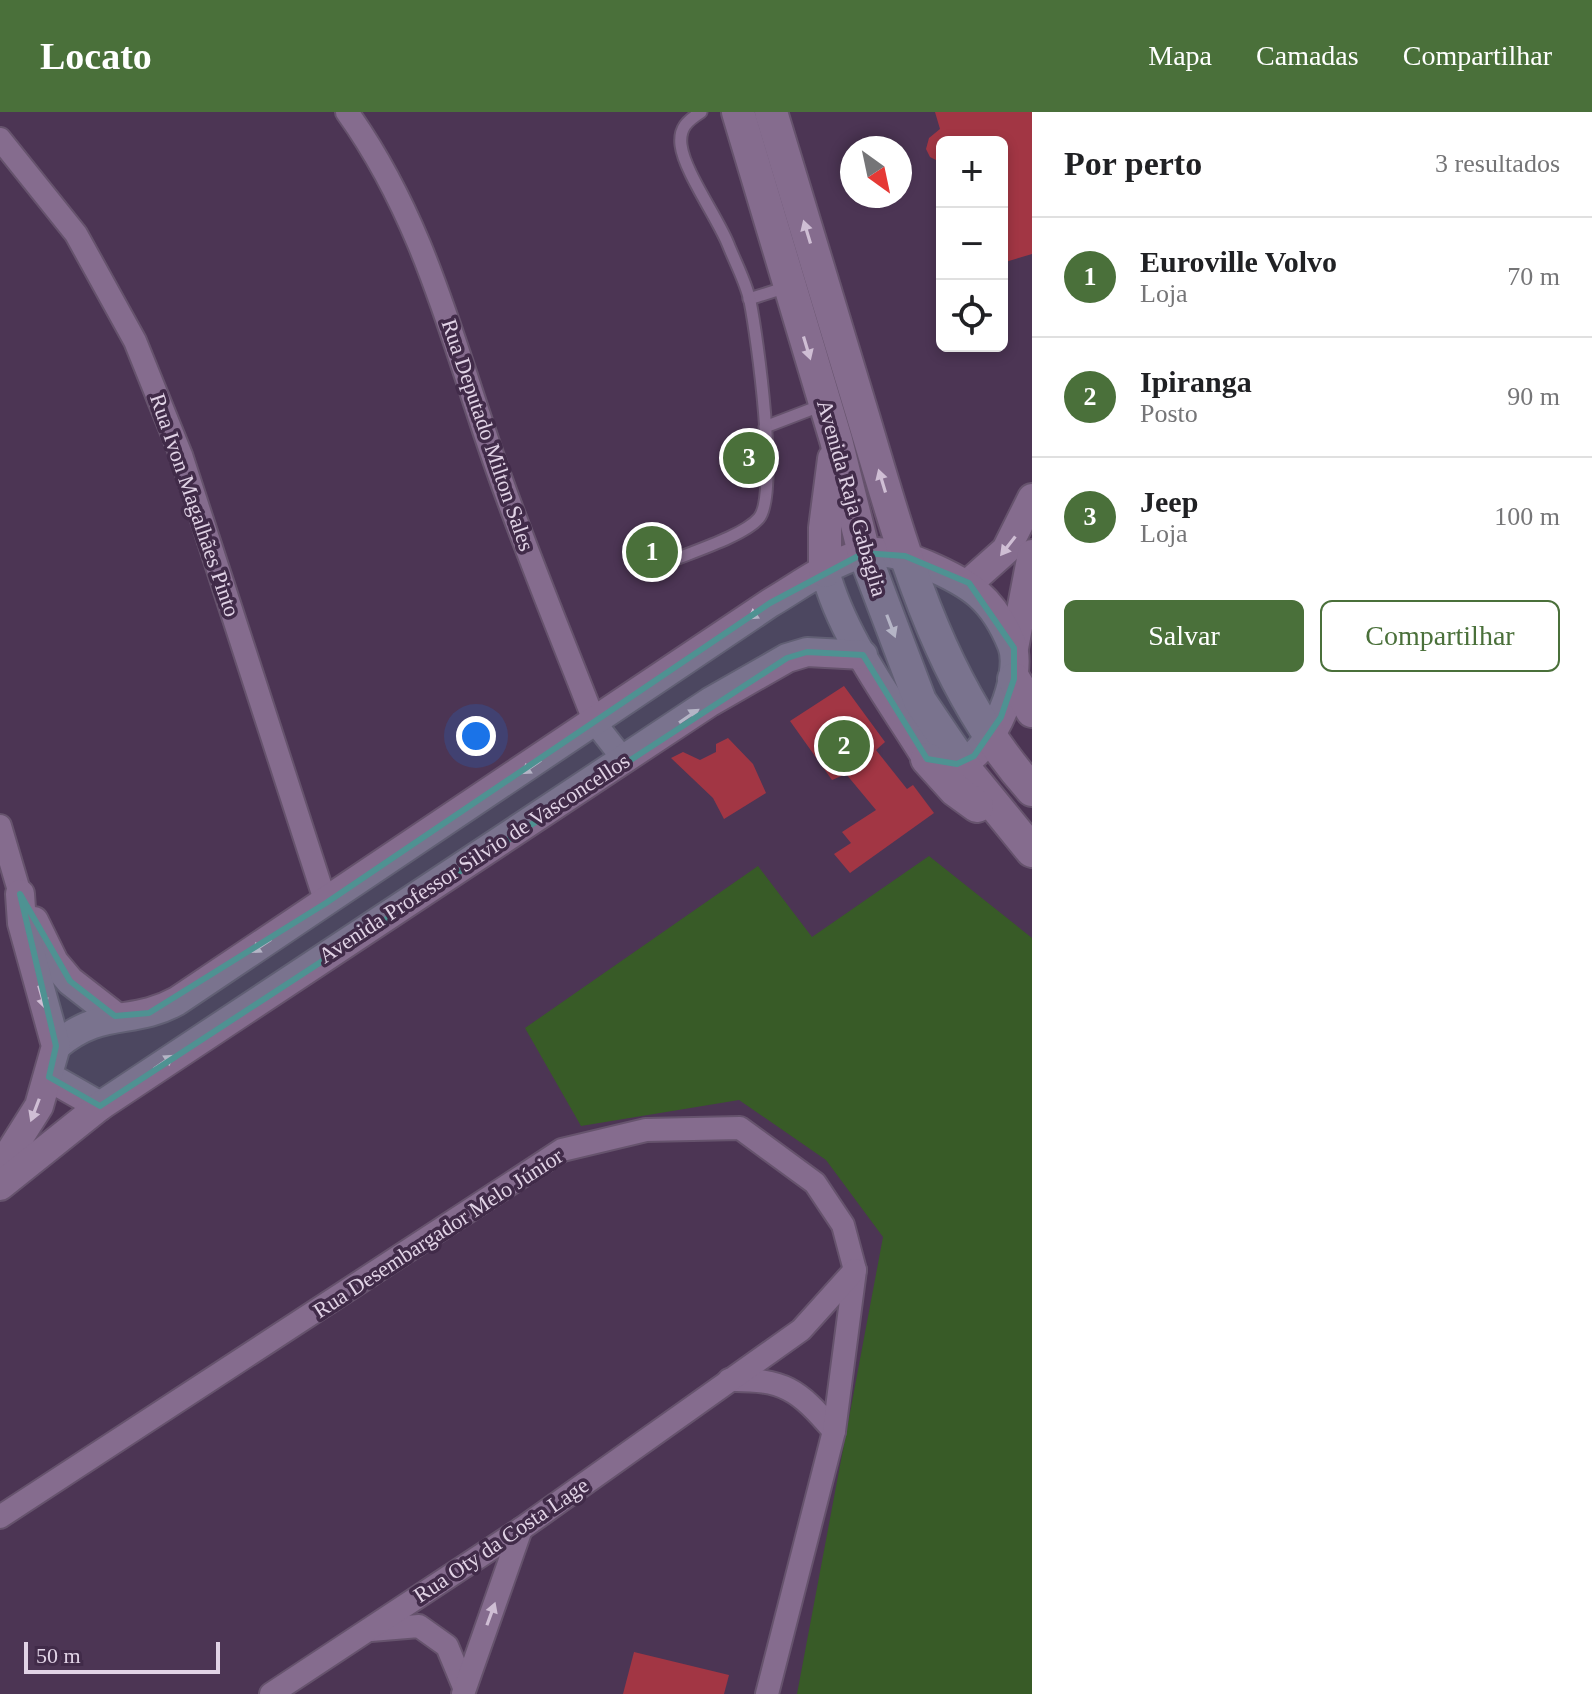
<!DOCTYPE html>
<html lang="pt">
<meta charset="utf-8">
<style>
:root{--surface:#fff;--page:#f6f6f6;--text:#202124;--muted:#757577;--line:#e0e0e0;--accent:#4a703a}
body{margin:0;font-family:Georgia,serif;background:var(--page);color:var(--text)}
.controls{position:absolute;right:24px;top:24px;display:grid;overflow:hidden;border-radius:12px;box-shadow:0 4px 12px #0003}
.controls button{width:72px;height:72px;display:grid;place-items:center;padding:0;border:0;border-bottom:2px solid var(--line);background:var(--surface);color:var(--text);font:40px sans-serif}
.compass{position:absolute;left:840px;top:24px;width:72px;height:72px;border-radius:50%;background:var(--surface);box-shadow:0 4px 12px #0003;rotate:147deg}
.scale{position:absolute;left:24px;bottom:20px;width:196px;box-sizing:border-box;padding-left:8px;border:4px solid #e1d3e6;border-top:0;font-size:22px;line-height:28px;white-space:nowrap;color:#e1d3e6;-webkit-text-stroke:6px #412b49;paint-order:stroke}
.you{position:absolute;left:476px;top:624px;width:28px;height:28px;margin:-20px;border:6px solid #fff;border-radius:50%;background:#1a73e8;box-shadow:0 0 0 12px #1a73e833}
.badge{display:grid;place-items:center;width:52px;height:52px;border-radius:50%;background:var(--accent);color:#fff;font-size:26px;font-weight:700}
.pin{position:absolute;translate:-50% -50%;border:4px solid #fff;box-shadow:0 2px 8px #0006}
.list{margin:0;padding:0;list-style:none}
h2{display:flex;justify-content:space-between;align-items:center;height:104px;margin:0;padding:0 32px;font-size:34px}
h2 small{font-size:26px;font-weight:400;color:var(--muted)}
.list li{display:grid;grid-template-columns:52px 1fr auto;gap:24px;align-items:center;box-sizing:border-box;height:120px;padding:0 32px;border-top:2px solid var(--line)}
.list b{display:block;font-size:30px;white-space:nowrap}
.list p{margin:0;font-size:26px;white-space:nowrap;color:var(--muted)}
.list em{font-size:26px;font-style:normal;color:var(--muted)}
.actions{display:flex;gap:16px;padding:24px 32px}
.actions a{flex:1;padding:18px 0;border:2px solid var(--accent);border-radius:12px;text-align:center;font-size:28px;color:var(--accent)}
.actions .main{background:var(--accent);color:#fff}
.icon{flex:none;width:44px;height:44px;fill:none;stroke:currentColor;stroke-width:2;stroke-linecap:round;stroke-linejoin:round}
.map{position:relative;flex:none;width:1032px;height:1582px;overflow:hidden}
header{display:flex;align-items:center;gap:48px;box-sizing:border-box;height:112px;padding:0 40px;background:var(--accent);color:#fff}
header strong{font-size:38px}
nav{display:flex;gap:44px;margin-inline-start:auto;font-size:28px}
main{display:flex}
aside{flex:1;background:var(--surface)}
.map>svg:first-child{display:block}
.green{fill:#385b27}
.building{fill:#a23644}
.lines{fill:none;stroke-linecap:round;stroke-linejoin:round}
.service-casing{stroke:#66536d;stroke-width:15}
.minor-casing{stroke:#66536d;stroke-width:26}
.tertiary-casing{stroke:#66536d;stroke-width:32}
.secondary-casing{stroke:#66536d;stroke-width:36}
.service{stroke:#856c8e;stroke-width:11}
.minor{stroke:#856c8e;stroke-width:22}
.tertiary{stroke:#856c8e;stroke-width:28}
.secondary{stroke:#856c8e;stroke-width:32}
.oneway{fill:#cfbed4}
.marked{fill:#4e9292;fill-opacity:0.2;stroke:#4e9292;stroke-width:6;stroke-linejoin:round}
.labels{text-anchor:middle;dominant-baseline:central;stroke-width:7;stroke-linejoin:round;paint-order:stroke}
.street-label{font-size:22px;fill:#e1d3e6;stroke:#412b49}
</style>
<header>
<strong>Locato</strong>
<nav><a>Mapa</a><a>Camadas</a><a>Compartilhar</a></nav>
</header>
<main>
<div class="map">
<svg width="1032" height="1582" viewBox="0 0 1032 1582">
<rect width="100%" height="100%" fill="#4c3554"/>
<!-- green -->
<polygon class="green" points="929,744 1032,826 1032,1582 797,1582 883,1125 826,1048 739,988 581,1014 525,916 758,754 812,825"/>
<!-- building -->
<g class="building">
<polygon points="935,0 1032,0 1032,142 1002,151 1002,30 942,30 942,48 938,49 930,45 926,37 929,26 940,17"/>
<polygon points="844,574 885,630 876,638 907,677 913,673 934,701 850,761 834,742 851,731 842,720 876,698 846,662 832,668 790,609"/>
<polygon points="728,626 753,652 766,681 724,707 713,686 671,646 683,640 700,648 716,640 716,632"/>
<polygon points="634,1540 729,1563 724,1582 623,1582"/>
</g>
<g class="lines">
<defs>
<g id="service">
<polyline points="749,187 787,175"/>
<polyline points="765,315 825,292"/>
<path d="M661,453c24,-11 82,-28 98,-47 20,-24 -2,-182 -9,-217 -4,-19 -15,-39 -22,-57 -11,-27 -44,-73 -47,-99 -2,-17 6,-24 20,-33"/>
</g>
<g id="minor">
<path d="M347,0c76,106 104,224 146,345 31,90 68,178 102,266l29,37"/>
<polyline points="0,27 76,122 135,229 181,343 326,791"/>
<polyline points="0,714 20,782"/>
<path d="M729,1268c55,-1 69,9 105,51"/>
<polyline points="0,1405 562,1038 646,1018 740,1016 815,1071 843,1113 855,1158 834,1319 767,1582"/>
<polyline points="371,1518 419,1514 447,1534 464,1575"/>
<polyline points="271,1582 521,1417 801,1218 855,1158"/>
<polyline points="463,1582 521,1417"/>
</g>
<g id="tertiary">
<polyline points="969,471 1006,438 1032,386"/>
<polyline points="1014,536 1032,442"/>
<polyline points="34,809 54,850 70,869 115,904"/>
<path d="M56,934c46,-39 76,-20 121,-45l593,-398c29,-17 59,-40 92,-49 21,-6 45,3 65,11 44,19 66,33 85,80 12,30 -19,105 -49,117 -10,5 -25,-1 -36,-3 -36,-59 -84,-120 -102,-188"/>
<polyline points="49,965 100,994"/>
<polyline points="0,1056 39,994 56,934 22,811 20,782"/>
<polyline points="0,1074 100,994 710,590 787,546 807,540 863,543"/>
</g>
<g id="secondary">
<polyline points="738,0 836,328 864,441 920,589 970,663 1032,739"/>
<path d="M771,0c30,100 61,201 91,301 40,133 75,271 170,377"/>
<polyline points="825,459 825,416 834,347"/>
<polyline points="1014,567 1032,599"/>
<polyline points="927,647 955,678 977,694"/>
</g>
</defs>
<!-- service casing -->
<use href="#service" class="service-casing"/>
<!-- minor casing -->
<use href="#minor" class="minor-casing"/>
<!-- tertiary casing -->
<use href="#tertiary" class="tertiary-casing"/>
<!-- secondary casing -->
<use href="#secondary" class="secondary-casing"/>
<!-- service -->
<use href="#service" class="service"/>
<!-- minor -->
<use href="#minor" class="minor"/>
<!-- tertiary -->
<use href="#tertiary" class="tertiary"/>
<!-- secondary -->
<use href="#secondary" class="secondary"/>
</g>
<!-- one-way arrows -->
<defs><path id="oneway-solid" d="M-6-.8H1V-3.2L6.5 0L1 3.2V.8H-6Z" transform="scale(2)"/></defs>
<g class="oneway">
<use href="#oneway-solid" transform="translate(807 120) rotate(-107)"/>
<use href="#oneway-solid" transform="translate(807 236) rotate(73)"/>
<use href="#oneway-solid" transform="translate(882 369) rotate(-107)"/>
<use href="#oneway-solid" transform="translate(1008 434) rotate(128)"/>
<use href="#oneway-solid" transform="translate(758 500) rotate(145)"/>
<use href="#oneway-solid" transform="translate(891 514) rotate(69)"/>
<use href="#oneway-solid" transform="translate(689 604) rotate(-34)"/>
<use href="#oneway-solid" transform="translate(531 655) rotate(146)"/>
<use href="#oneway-solid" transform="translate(261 834) rotate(147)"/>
<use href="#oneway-solid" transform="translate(42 885) rotate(74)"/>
<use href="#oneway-solid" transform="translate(164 950) rotate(-34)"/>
<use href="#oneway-solid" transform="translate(35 998) rotate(111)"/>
<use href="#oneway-solid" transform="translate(491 1502) rotate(-70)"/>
</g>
<!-- marked area -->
<path class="marked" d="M864,441l41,3 64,27 45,65v31l-13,38 -27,39 -17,8 -30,-5 -64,-104 -56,-3 -20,6 -687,448 -51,-29 7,-31 -36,-152 50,87 45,35 34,-3 177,-110 444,-300z"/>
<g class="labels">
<!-- street labels -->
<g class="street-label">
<text transform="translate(488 323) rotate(71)">Rua Deputado Milton Sales</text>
<text transform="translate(852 386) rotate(74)">Avenida Raja Gabaglia</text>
<text transform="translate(195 393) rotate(71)">Rua Ivon Magalhães Pinto</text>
<text transform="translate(474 746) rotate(-33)">Avenida Professor Silvio de Vasconcellos</text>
<text transform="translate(438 1121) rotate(-33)">Rua Desembargador Melo Júnior</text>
<text transform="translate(501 1428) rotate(-34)">Rua Oty da Costa Lage</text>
</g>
</g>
</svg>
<div class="controls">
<button>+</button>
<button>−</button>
<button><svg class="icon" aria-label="locate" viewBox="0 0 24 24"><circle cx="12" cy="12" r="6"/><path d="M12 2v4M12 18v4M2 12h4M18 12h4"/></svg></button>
</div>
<svg class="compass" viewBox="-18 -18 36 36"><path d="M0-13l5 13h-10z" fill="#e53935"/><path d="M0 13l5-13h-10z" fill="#757577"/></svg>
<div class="scale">50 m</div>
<div class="you"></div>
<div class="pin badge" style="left:652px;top:440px">1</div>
<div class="pin badge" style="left:844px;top:634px">2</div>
<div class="pin badge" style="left:749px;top:346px">3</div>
</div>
<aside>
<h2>Por perto<small>3 resultados</small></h2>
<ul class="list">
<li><span class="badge">1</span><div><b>Euroville Volvo</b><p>Loja</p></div><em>70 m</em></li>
<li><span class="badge">2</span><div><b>Ipiranga</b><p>Posto</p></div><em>90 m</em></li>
<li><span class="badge">3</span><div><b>Jeep</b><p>Loja</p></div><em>100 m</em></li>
</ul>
<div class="actions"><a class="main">Salvar</a><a>Compartilhar</a></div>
</aside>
</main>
